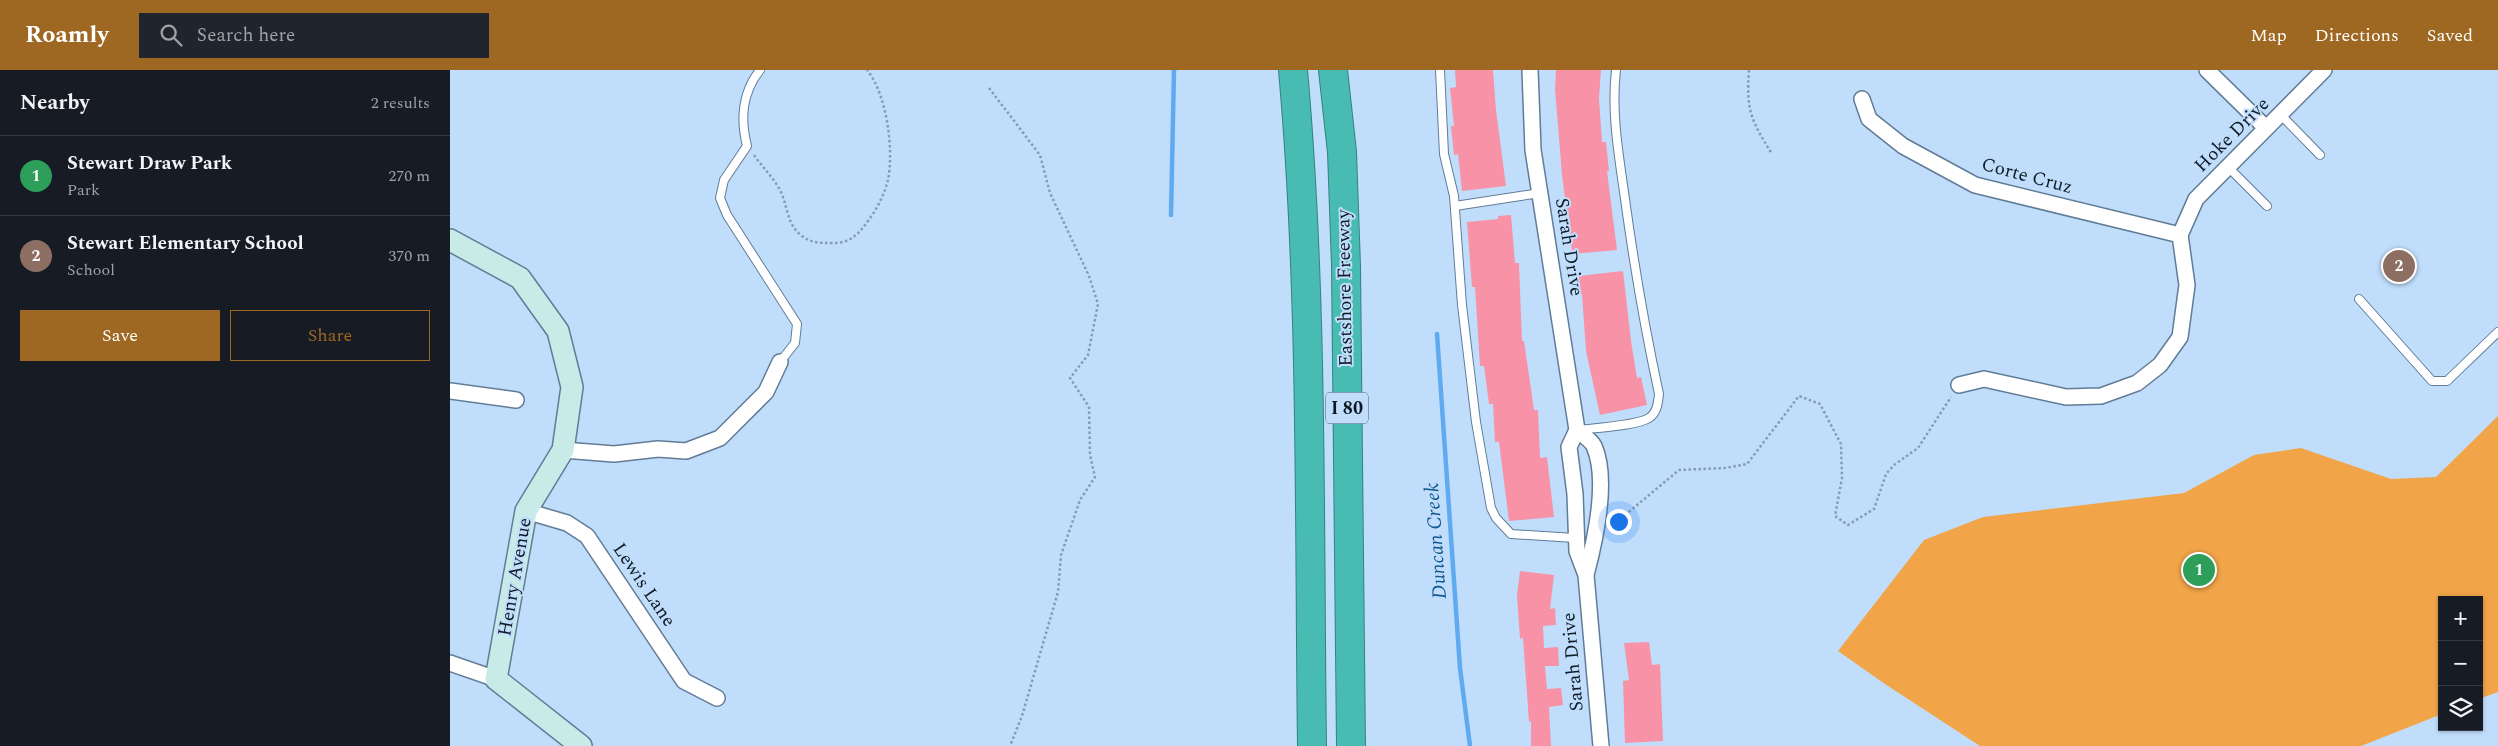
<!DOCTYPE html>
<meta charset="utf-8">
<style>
:root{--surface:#171b24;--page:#20242c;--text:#f1f3f6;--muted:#9ea1a6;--line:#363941;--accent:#9e6722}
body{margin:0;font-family:Spectral,serif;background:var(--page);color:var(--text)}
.controls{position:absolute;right:15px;bottom:15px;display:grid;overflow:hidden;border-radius:0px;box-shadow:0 1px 4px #0004}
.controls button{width:45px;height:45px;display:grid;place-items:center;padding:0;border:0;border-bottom:1px solid var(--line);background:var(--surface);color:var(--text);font:25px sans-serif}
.you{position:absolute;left:1168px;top:451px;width:18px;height:18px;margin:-12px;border:4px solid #fff;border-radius:50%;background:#1a73e8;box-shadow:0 0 0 8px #1a73e833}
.badge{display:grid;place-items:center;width:32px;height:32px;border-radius:50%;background:var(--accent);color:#fff;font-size:16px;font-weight:700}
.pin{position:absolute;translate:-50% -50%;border:2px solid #fff;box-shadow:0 1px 5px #0006}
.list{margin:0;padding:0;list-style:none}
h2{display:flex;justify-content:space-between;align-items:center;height:65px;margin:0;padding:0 20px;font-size:21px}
h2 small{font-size:16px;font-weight:400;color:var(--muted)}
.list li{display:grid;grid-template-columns:32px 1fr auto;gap:15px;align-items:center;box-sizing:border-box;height:80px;padding:0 20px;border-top:1px solid var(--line)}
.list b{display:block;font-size:19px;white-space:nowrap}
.list p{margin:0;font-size:16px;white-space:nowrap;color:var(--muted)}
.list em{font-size:16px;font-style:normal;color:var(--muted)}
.actions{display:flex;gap:10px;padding:15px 20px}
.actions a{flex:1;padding:11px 0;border:1px solid var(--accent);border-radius:0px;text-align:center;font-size:18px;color:var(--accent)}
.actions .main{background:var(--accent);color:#fff}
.icon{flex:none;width:28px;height:28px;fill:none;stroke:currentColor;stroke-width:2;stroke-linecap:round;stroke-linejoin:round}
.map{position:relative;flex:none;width:2048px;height:676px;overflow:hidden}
header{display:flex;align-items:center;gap:30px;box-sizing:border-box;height:70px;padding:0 25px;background:var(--accent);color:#fff}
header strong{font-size:24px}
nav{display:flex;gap:28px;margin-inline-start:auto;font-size:18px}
.search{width:350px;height:45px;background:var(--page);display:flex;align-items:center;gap:12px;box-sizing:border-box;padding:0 18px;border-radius:0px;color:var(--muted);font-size:19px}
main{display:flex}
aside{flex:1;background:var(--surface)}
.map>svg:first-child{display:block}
.green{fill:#f1a448}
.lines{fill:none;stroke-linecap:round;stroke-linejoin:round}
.stream{stroke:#60abef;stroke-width:4.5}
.building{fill:#f892a6}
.lane-casing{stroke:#607c96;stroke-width:10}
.street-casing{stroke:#607c96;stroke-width:18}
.secondary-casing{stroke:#607c96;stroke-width:24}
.highway-casing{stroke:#348381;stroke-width:30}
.path{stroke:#849cb3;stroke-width:2.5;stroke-dasharray:2.5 2.5;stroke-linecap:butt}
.lane{stroke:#fff;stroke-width:8}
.street{stroke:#fff;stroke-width:15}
.secondary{stroke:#c8ebe8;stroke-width:21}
.highway{stroke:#48bcb3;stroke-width:28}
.labels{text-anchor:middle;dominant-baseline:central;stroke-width:4;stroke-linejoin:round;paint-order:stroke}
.shield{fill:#c0defc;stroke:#445565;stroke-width:1}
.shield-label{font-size:18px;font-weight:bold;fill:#0f1a24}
.street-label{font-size:19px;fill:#0f1a24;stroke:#c0defc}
.water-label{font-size:20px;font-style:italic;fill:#0f578d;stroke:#c0defc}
</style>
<header>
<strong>Roamly</strong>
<div class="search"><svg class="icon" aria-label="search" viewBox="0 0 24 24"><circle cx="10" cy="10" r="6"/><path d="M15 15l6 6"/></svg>Search here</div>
<nav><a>Map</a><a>Directions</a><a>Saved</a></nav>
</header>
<main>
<aside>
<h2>Nearby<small>2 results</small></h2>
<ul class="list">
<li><span class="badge" style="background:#2e9e5b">1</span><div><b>Stewart Draw Park</b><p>Park</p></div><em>270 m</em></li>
<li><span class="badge" style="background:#8d6e63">2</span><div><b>Stewart Elementary School</b><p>School</p></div><em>370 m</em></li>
</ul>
<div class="actions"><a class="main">Save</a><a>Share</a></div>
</aside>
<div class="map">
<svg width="2048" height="676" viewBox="0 0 2048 676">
<rect width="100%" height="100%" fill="#c0defc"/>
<!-- green -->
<polygon class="green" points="2048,346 2048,622 2029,629 2029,530 1992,530 1992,644 1911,676 1530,676 1435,614 1388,581 1474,470 1533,447 1734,423 1804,385 1851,378 1941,409 1986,407"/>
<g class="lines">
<!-- stream -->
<g class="stream">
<polyline points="721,145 724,0"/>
<polyline points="987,264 1010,598 1020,676"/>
</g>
</g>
<!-- building -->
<g class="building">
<polygon points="1005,0 1043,0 1046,40 1056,116 1012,121 1008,84 1004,85 1001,56 1004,56 1000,18 1006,17"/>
<polygon points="1106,0 1151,0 1149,28 1152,72 1156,72 1159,101 1157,101 1167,180 1122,184 1119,145 1117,145 1112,105 1105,19"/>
<polygon points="1061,145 1065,193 1069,193 1072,271 1074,271 1084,340 1088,340 1090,388 1097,387 1104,447 1059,451 1049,372 1045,372 1043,334 1039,334 1034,296 1030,296 1025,217 1022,217 1017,152 1048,149 1048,146"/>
<polygon points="1173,201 1181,271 1187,308 1191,307 1197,335 1150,345 1136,281 1132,224 1130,224 1128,206"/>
<polygon points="1070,501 1104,505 1100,539 1105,538 1106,555 1093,556 1094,578 1108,577 1109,596 1095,596 1097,619 1111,618 1113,635 1099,637 1101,676 1081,676 1081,651 1079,652 1073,568 1070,569 1067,525"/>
<polygon points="1199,572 1202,595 1210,594 1213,671 1175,673 1173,611 1179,610 1174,573"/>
</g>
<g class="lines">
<defs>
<g id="lane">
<path d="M310,0c-18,23 -20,48 -13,76l-23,34 -4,18 7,17 70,109 -2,19 -15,19"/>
<polyline points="990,0 994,84 1004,126 1012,235 1026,352 1041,438 1046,448 1061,464 1125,468"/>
<polyline points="1830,44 1870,85"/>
<polyline points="1778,97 1817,136"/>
<polyline points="1005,136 1090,123"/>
<polyline points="1909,229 1982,311 1997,311 2048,262"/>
<path d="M1127,360c16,-2 59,-4 72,-12 8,-5 9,-15 10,-24 -14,-65 -25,-129 -34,-195 -6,-43 -14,-86 -9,-129"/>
</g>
<g id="street">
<polyline points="1080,0 1083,80 1127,360"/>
<polyline points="1757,0 1816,58"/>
<polyline points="1412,29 1419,49 1453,76 1525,115 1730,165"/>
<polyline points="1730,165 1746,129 1874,0"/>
<polyline points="1509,315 1534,309 1616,327 1651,326 1687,313 1710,295 1730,267 1737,215 1730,165"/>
<polyline points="0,321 66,330"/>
<polyline points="113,380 164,384 208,379 236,381 270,368 316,322 330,292"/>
<polyline points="76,441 117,453 137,466 234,611 267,628"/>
<path d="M1136,505c9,-34 23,-95 8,-129 -3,-6 -12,-12 -17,-16l-8,17 6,47 2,57 9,24 15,171"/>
<polyline points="0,593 46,609"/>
</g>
<polyline id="secondary" points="0,170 70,208 108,261 122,317 113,380 76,441 46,609 131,676"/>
<g id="highway">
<path d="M843,0c20,224 16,451 19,676"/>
<polyline points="883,0 892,82 896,196 901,676"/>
</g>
</defs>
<!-- lane casing -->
<use href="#lane" class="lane-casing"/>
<!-- street casing -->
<use href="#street" class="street-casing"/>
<!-- secondary casing -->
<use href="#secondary" class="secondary-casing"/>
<!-- highway casing -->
<use href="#highway" class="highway-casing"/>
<!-- path -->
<g class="path">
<path d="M1299,0c-3,41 2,50 23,84"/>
<polyline points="539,18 590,85 600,123 639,206 648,234 638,285 620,308 639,337 640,385 645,407 630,430 611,485 608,522 572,646 560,676"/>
<path d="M304,85c9,13 20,23 27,37 7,16 6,33 21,44 9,7 18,7 29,7 18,1 27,-8 37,-22 9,-12 16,-26 20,-41 6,-30 -1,-86 -21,-110"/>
<polyline points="1162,451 1168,451 1229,400 1275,398 1297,394 1349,326 1370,334 1391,374 1392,408 1385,446 1398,455 1424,439 1436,404 1444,395 1468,378 1501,327"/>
</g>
<!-- lane -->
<use href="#lane" class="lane"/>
<!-- street -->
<use href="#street" class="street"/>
<!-- secondary -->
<use href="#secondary" class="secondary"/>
<!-- highway -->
<use href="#highway" class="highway"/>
</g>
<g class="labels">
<!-- shield labels -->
<rect class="shield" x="876" y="322.5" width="42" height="31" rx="4"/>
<g class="shield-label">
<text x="897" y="338">I 80</text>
</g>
<!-- street labels -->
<g class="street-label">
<text transform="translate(1782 65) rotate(-45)">Hoke Drive</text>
<text transform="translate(1577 106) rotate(15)">Corte Cruz</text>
<text transform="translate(1119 177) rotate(81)">Sarah Drive</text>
<text transform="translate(895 218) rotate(-91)">Eastshore Freeway</text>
<text transform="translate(65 507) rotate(-80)">Henry Avenue</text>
<text transform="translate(194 515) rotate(56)">Lewis Lane</text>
<text transform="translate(1123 592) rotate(-95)">Sarah Drive</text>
</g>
<!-- water labels -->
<g class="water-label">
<text transform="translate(986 471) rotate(-94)">Duncan Creek</text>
</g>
</g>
</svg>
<div class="controls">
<button>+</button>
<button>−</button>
<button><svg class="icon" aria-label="layers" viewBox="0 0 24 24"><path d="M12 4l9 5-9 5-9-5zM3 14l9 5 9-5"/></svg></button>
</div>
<div class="you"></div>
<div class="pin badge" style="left:1749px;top:500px;background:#2e9e5b">1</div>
<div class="pin badge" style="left:1949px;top:196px;background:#8d6e63">2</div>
</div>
</main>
